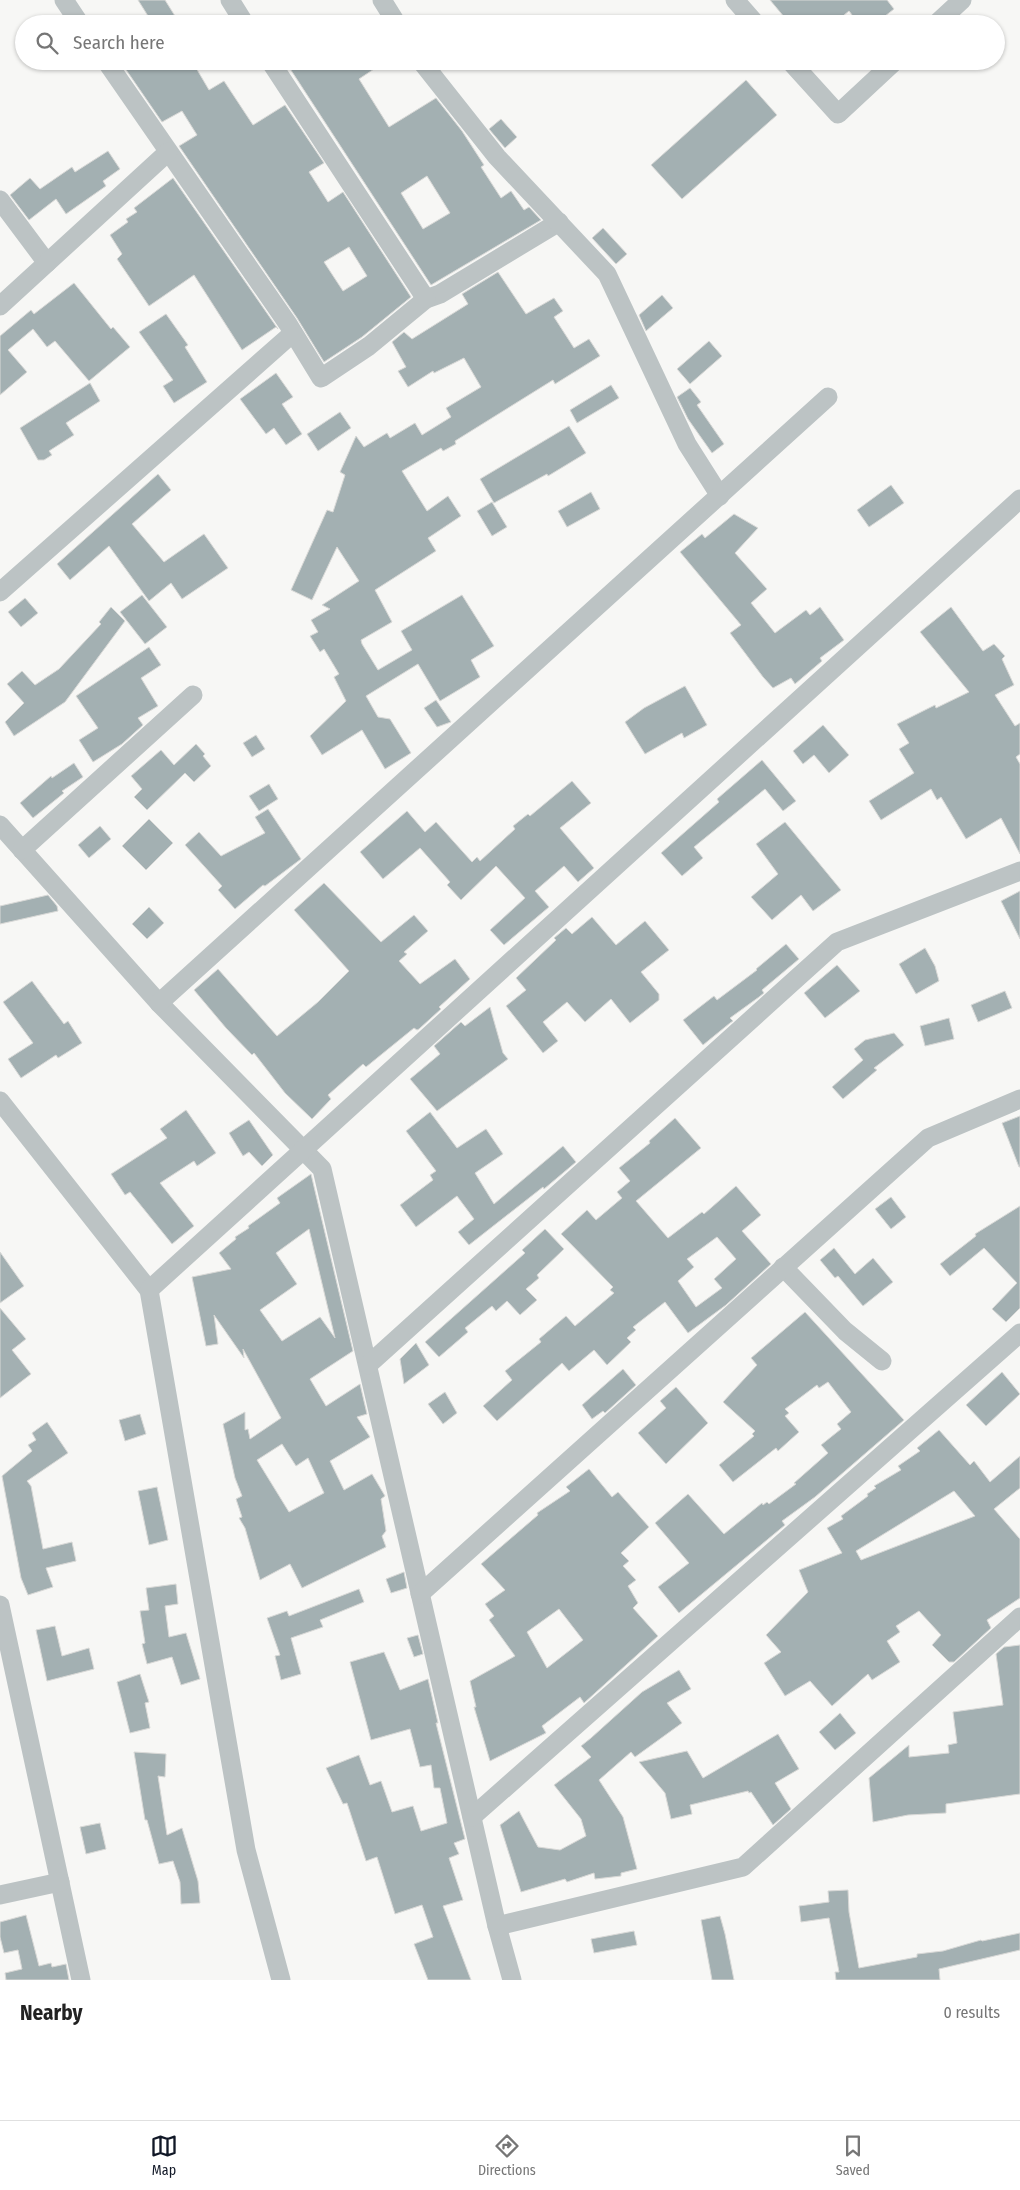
<!DOCTYPE html>
<style>
:root{--surface:#fff;--page:#f6f6f6;--text:#222;--muted:#767676;--line:#e0e0e0;--accent:#111827}
body{margin:0;font-family:"Fira Sans Condensed",sans-serif;background:var(--page);color:var(--text)}
.list{margin:0;padding:0;list-style:none}
h2{display:flex;justify-content:space-between;align-items:center;height:65px;margin:0;padding:0 20px;font-size:21px}
h2 small{font-size:16px;font-weight:400;color:var(--muted)}
.icon{flex:none;width:28px;height:28px;fill:none;stroke:currentColor;stroke-width:2;stroke-linecap:round;stroke-linejoin:round}
.map{position:relative;flex:none;width:1020px;height:1980px;overflow:hidden}
.search{position:absolute;background:var(--surface);box-shadow:0 1px 4px #0004;left:15px;right:15px;top:15px;height:55px;display:flex;align-items:center;gap:12px;box-sizing:border-box;padding:0 18px;border-radius:28px;color:var(--muted);font-size:19px}
.sheet{height:140px;background:var(--surface)}
nav{display:flex;justify-content:space-around;align-items:center;box-sizing:border-box;height:70px;border-top:1px solid var(--line);background:var(--surface);font-size:14px;color:var(--muted)}
nav a{display:grid;justify-items:center;gap:2px}
nav .on{color:var(--accent)}
.map>svg:first-child{display:block}
.building{fill:#a3b0b2;stroke:#d9d9d7;fill-rule:evenodd}
.lines{fill:none;stroke-linecap:round;stroke-linejoin:round}
.minor{stroke:#bcc3c4;stroke-width:19}
</style>
<div class="map">
<svg width="1020" height="1980" viewBox="0 0 1020 1980">
<rect width="100%" height="100%" fill="#f7f7f5"/>
<!-- building -->
<g class="building">
<polygon points="138,0 165,0 180,24 153,24"/>
<polygon points="770,0 887,0 894,9 875,24 859,24 849,11 833,24 790,24"/>
<path d="M120,61h72l17,29 15,-9 29,44 32,-20 39,58 -15,9 19,30 15,-10 68,105 -49,40 -38,25 -27,-44 -118,-172 18,-11 -15,-24 -20,11zM349,247l18,29 -24,15 -19,-29z"/>
<path d="M285,61h101l-27,18 30,48 47,-29 26,33 22,34 -3,2 20,31 10,-7 13,19 5,-3 12,13 -110,65zM427,176l23,37 -27,16 -22,-36z"/>
<polygon points="746,80 777,115 682,199 651,165"/>
<polygon points="501,119 517,137 505,148 489,129"/>
<polygon points="108,151 120,169 103,181 106,186 66,214 56,199 29,220 10,195 30,178 40,189 72,167 75,172"/>
<polygon points="173,178 278,329 276,327 242,350 194,275 149,306 117,259 122,254 110,235 128,222 126,219 137,212 134,208"/>
<polygon points="603,228 627,254 616,264 592,238"/>
<polygon points="498,272 526,314 554,298 563,311 554,317 574,348 589,339 600,356 555,384 553,380 455,441 456,444 443,451 441,448 402,471 427,511 448,496 461,516 428,538 436,551 375,590 392,622 361,640 362,644 378,670 412,650 401,631 462,595 494,646 471,660 480,677 440,701 418,664 366,696 378,717 390,719 411,753 385,769 362,730 322,755 310,736 346,701 334,677 339,674 324,649 320,652 310,636 318,632 311,620 330,609 322,605 359,581 337,547 312,600 291,590 327,510 333,512 345,475 340,472 356,436 364,447 387,433 390,438 415,423 422,435 451,417 446,408 481,387 464,358 434,373 433,371 408,387 398,371 406,367 392,342 404,332 412,339 468,304 462,294"/>
<polygon points="74,283 111,329 113,327 130,347 89,381 55,341 47,347 33,329 8,350 27,372 0,395 0,336 31,310 34,314"/>
<polygon points="662,295 673,308 646,331 639,315"/>
<polygon points="166,314 188,345 185,347 207,382 174,403 163,386 173,380 139,332"/>
<polygon points="709,341 722,356 690,384 677,369"/>
<polygon points="276,373 293,397 282,404 302,434 286,445 274,428 266,434 240,399"/>
<polygon points="90,383 100,401 66,423 74,435 49,451 52,455 44,460 38,460 20,428"/>
<polygon points="611,385 619,398 577,423 570,410"/>
<polygon points="690,388 701,402 697,405 724,444 712,453 688,419 677,397"/>
<polygon points="340,412 351,428 318,451 307,434"/>
<polygon points="569,426 586,453 548,476 547,474 494,503 480,479"/>
<polygon points="158,474 171,490 132,524 164,562 204,534 228,568 182,599 171,583 149,601 109,546 70,580 57,564"/>
<polygon points="891,485 904,503 869,527 857,510"/>
<polygon points="591,492 600,509 567,527 558,511"/>
<polygon points="492,502 507,527 492,536 477,511"/>
<polygon points="734,514 758,528 735,553 767,589 751,603 775,633 806,610 810,615 820,607 844,640 820,658 822,661 795,684 791,678 773,688 763,677 730,633 741,625 680,552 702,534 705,538"/>
<polygon points="142,595 167,627 145,644 120,612"/>
<polygon points="25,598 38,613 21,627 8,612"/>
<polygon points="111,607 125,621 65,702 14,736 5,722 24,703 7,684 22,671 35,685 59,669 101,624 99,622"/>
<polygon points="951,607 983,651 994,644 1005,656 1002,659 1014,685 995,695 1015,726 1020,723 1020,754 1016,757 1020,764 1020,854 1001,818 966,839 941,797 937,800 931,789 881,820 869,801 914,773 899,749 909,743 897,724 935,705 936,708 969,692 920,632"/>
<polygon points="149,647 161,665 141,678 158,706 138,718 143,725 122,744 93,762 79,740 98,728 76,696"/>
<polygon points="685,686 707,725 684,738 682,733 645,754 625,722 644,708"/>
<polygon points="436,700 451,722 437,727 424,708"/>
<polygon points="823,725 849,755 829,773 814,755 803,764 793,751"/>
<polygon points="256,735 265,749 252,757 243,743"/>
<polygon points="196,744 205,754 203,756 211,766 194,782 185,773 147,810 134,797 142,789 131,776 161,750 174,765"/>
<polygon points="762,760 796,801 783,811 765,789 694,847 703,858 682,876 661,853 719,802 717,799"/>
<polygon points="74,763 83,777 62,791 64,793 33,818 20,803 51,776 52,778"/>
<polygon points="572,781 591,803 560,828 594,868 578,882 564,866 535,891 549,907 504,945 490,930 525,898 496,866 461,900 447,885 450,882 420,848 383,879 360,852 407,811 425,832 436,822 472,862 477,857 480,861 515,829 513,826 528,814 530,816"/>
<polygon points="269,784 278,799 259,811 249,796"/>
<polygon points="268,809 301,859 265,886 263,885 235,909 218,890 222,886 185,845 199,832 221,856 265,833 255,817"/>
<polygon points="149,819 173,843 146,870 122,846"/>
<polygon points="785,822 841,890 813,911 801,895 772,920 751,897 778,874 756,844"/>
<polygon points="100,826 111,839 89,858 78,845"/>
<polygon points="324,883 381,942 414,915 428,931 404,952 407,954 399,961 420,984 455,959 470,979 439,1007 441,1009 419,1029 417,1030 414,1028 366,1067 363,1064 328,1095 331,1099 312,1119 285,1093 254,1053 252,1055 226,1028 194,990 218,969 277,1036 318,1002 349,971 294,910"/>
<polygon points="1020,891 1020,939 1001,901"/>
<polygon points="48,895 57,906 58,911 0,924 0,906"/>
<polygon points="149,907 164,923 147,939 132,924"/>
<polygon points="592,917 616,945 645,921 669,950 641,972 659,994 659,1000 630,1023 611,999 585,1022 567,1002 543,1022 558,1041 543,1053 506,1006 526,990 516,978 556,940 554,938 566,928 572,934"/>
<polygon points="786,944 799,959 762,990 764,993 759,997 730,1018 733,1021 730,1023 703,1045 683,1020 714,996 717,1000 757,970 756,969"/>
<polygon points="925,948 935,966 939,981 916,994 899,964"/>
<polygon points="837,965 860,991 825,1018 804,993"/>
<polygon points="32,981 64,1024 68,1021 82,1043 58,1058 56,1055 21,1078 8,1059 33,1043 3,1002"/>
<polygon points="1005,991 1012,1008 978,1022 971,1005"/>
<polygon points="490,1007 503,1053 508,1059 437,1111 410,1079 440,1054 434,1046 461,1022 465,1026"/>
<polygon points="949,1018 954,1039 925,1046 920,1026"/>
<polygon points="894,1033 904,1045 874,1068 877,1070 843,1099 832,1087 863,1060 854,1049 865,1040"/>
<polygon points="186,1110 216,1153 197,1166 194,1161 160,1183 194,1226 172,1244 130,1192 125,1195 111,1174 167,1138 160,1129"/>
<polygon points="430,1112 457,1148 486,1129 503,1154 475,1173 494,1204 563,1146 576,1162 544,1189 543,1187 469,1245 458,1232 474,1219 457,1196 416,1227 400,1205 433,1180 430,1175 436,1171 406,1131"/>
<polygon points="1020,1116 1020,1167 1019,1167 1002,1123"/>
<path d="M675,1118l26,30 -65,53 32,37 34,-26 2,2 32,-28 25,29 -19,16 29,33 -45,41 -38,28 -23,-31 -32,25 3,3 -9,8 4,4 -24,23 -13,-15 -25,21 -7,-8 -65,58 -14,-15 29,-26 -7,-9 36,-29 -2,-3 27,-23 9,10 39,-33 -4,-3 3,-3 -52,-53 26,-24 9,10 26,-22 -5,-6 13,-11 -11,-13 31,-25 -1,-2zM717,1237l19,22 -22,20 8,9 -26,19 -18,-26 16,-14 -7,-8z"/>
<polygon points="249,1120 273,1155 262,1166 249,1152 243,1156 229,1133"/>
<path d="M311,1174l42,177 -43,28 16,27 34,-22 7,30 -10,3 13,20 -40,24 14,29 28,-16 13,22 -4,3 5,32 -4,5 4,11 -84,41 -12,-24 -30,16 -15,-52 -6,-10 3,-1 -6,-18 6,-3 -7,-18 -12,-54 22,-12v18l3,-1 2,10 31,-21 -38,-69 1,9 -30,-43 4,29 -12,2 -14,-69 39,-8 -12,-16 17,-14 -1,-2 14,-9 -1,-2 32,-23 -3,-5zM309,1229l26,109 -15,-21 -38,24 -22,-31 37,-26 -21,-31zM282,1444l14,22 12,-8 16,35 -35,19 -32,-52z"/>
<polygon points="891,1197 906,1217 891,1229 875,1209"/>
<polygon points="1020,1206 1020,1308 1006,1322 992,1309 1017,1283 984,1248 950,1276 940,1264 976,1236 975,1234"/>
<polygon points="545,1229 564,1249 537,1275 539,1278 526,1289 537,1300 520,1315 507,1301 496,1311 492,1306 465,1328 468,1332 439,1357 425,1342 525,1253 522,1250"/>
<polygon points="834,1248 855,1274 873,1258 893,1282 863,1306 838,1276 835,1278 820,1260"/>
<polygon points="0,1252 24,1286 0,1303"/>
<polygon points="0,1308 26,1339 12,1350 31,1374 0,1398"/>
<polygon points="805,1312 904,1420 815,1497 782,1521 785,1525 679,1613 658,1587 689,1563 655,1523 688,1494 724,1534 762,1503 763,1505 767,1502 769,1504 796,1484 794,1483 828,1453 821,1445 841,1429 837,1424 851,1412 828,1382 819,1388 817,1385 785,1409 789,1413 785,1416 799,1432 778,1451 776,1448 733,1482 719,1465 754,1436 752,1434 755,1431 723,1402 757,1365 751,1358"/>
<polygon points="416,1343 429,1365 404,1384 400,1359"/>
<polygon points="623,1369 636,1385 605,1413 603,1411 592,1419 582,1405"/>
<polygon points="1002,1372 1020,1394 986,1426 966,1405"/>
<polygon points="676,1387 708,1423 666,1464 638,1433 666,1408 660,1401"/>
<polygon points="445,1392 457,1413 443,1424 428,1404"/>
<polygon points="140,1414 146,1434 125,1441 119,1420"/>
<polygon points="47,1422 68,1453 27,1481 31,1486 43,1549 72,1542 76,1561 46,1568 53,1587 28,1595 21,1578 2,1476 32,1451 28,1445 36,1440 32,1433"/>
<path d="M939,1430l31,35 4,-4 16,21 30,-26v32l-26,21 26,30v59l-33,22 4,8 -37,34h-5l-17,-17 9,-10 -22,-24 -23,15 4,6 -13,9 13,21 -28,18 -4,-6 -36,32 -22,-25 -25,15 -21,-33 17,-11 -15,-17 42,-43 -9,-22 43,-17 -15,-25 16,-9 -2,-3 27,-20 -1,-2 9,-6 -2,-2 27,-16 -3,-4 22,-15 -3,-3zM954,1491l21,25 -114,44 -5,-9z"/>
<path d="M589,1469l23,28 6,-5 31,35 -28,26 8,8 -6,5 13,14 -8,6 10,17 -5,5 25,28 -74,67 -4,-6 -38,29 4,7 -56,28 -16,-54h2l-6,-26 45,-25 -26,-36 5,-4 -9,-12 20,-14 -24,-26 57,-49 -1,-2 33,-22 -4,-4zM559,1609l24,31 -36,28 -20,-36z"/>
<polygon points="157,1487 168,1540 149,1545 138,1491"/>
<polygon points="404,1572 407,1588 391,1593 386,1579"/>
<polygon points="176,1584 178,1604 165,1606 169,1637 186,1633 200,1679 181,1685 172,1657 147,1664 142,1644 145,1643 140,1611 149,1610 146,1588"/>
<polygon points="359,1589 364,1602 320,1620 323,1627 291,1638 301,1674 281,1680 275,1656 280,1655 267,1618 287,1611 289,1616"/>
<polygon points="55,1626 62,1656 89,1648 94,1669 47,1681 36,1630"/>
<polygon points="418,1635 423,1654 414,1657 407,1638"/>
<polygon points="1020,1645 1020,1794 946,1804 946,1813 908,1815 873,1822 869,1778 909,1745 909,1757 949,1753 948,1745 957,1743 953,1712 1003,1705 996,1654 1004,1647"/>
<polygon points="384,1652 400,1690 428,1679 438,1723 436,1723 465,1839 454,1843 459,1854 449,1858 463,1900 443,1906 471,1980 428,1980 414,1944 433,1937 422,1905 395,1914 377,1857 366,1861 347,1803 343,1804 326,1768 359,1755 370,1785 381,1781 392,1812 413,1806 421,1831 447,1823 440,1788 434,1788 431,1765 420,1767 410,1729 371,1740 350,1662"/>
<polygon points="679,1670 691,1689 667,1703 682,1723 635,1757 631,1752 599,1780 623,1817 637,1869 621,1873 621,1876 595,1879 594,1873 567,1882 565,1879 521,1892 500,1825 519,1811 538,1847 560,1850 586,1836 581,1819 554,1785 591,1757 581,1746 591,1738 642,1692"/>
<polygon points="140,1674 149,1702 145,1703 150,1728 130,1733 117,1682"/>
<polygon points="840,1713 856,1733 835,1750 819,1732"/>
<polygon points="778,1734 799,1769 775,1783 791,1809 773,1825 751,1792 749,1793 748,1791 690,1805 692,1814 671,1819 665,1793 639,1762 687,1751 703,1778"/>
<polygon points="134,1752 166,1754 165,1777 158,1776 167,1835 182,1828 198,1881 200,1903 181,1904 180,1882 173,1861 159,1864 147,1820 145,1820"/>
<polygon points="100,1823 106,1849 86,1854 80,1827"/>
<polygon points="848,1890 849,1912 859,1968 917,1957 917,1954 943,1951 981,1940 982,1941 1020,1933 1020,1950 939,1969 940,1980 836,1980 835,1972 839,1972 829,1918 801,1922 799,1906 829,1902 828,1891"/>
<polygon points="26,1915 39,1966 51,1963 52,1967 66,1964 69,1980 6,1980 5,1973 22,1969 18,1950 4,1953 0,1937 0,1922"/>
<polygon points="720,1916 725,1934 734,1980 712,1980 701,1920"/>
<polygon points="634,1931 637,1945 594,1953 591,1939"/>
</g>
<g class="lines">
<!-- minor -->
<g class="minor">
<polyline points="64,0 80,24"/>
<polyline points="230,0 245,24"/>
<polyline points="382,0 397,24"/>
<polyline points="735,0 756,24"/>
<polyline points="936,24 962,0"/>
<polyline points="106,61 288,324 321,378 369,346 426,299 440,294 559,222"/>
<polyline points="270,61 426,299"/>
<polyline points="421,61 497,157 607,274 687,444 720,496"/>
<polyline points="790,61 838,114 895,61"/>
<polyline points="0,200 47,263"/>
<polyline points="0,306 168,152"/>
<polyline points="0,592 293,333"/>
<polyline points="0,825 159,1003 322,1169 497,1926 512,1980"/>
<polyline points="22,850 193,695"/>
<polyline points="159,1003 828,397"/>
<polyline points="0,1101 149,1290 246,1850 281,1980"/>
<polyline points="783,1267 845,1331 882,1361"/>
<polyline points="149,1290 1020,499"/>
<polyline points="368,1365 837,942 1020,871"/>
<polyline points="420,1594 928,1138 1020,1099"/>
<polyline points="0,1605 81,1980"/>
<polyline points="472,1817 1020,1333"/>
<polyline points="0,1895 60,1882"/>
<polyline points="497,1926 743,1867 1020,1617"/>
</g>
</g>
</svg>
<div class="search"><svg class="icon" aria-label="search" viewBox="0 0 24 24"><circle cx="10" cy="10" r="6"/><path d="M15 15l6 6"/></svg>Search here</div>
</div>
<section class="sheet">
<h2>Nearby<small>0 results</small></h2>
<ul class="list">
</ul>
</section>
<nav>
<a class="on"><svg class="icon" aria-label="map" viewBox="0 0 24 24"><path d="M3 6l6-2 6 2 6-2v14l-6 2-6-2-6 2zM9 4v14M15 6v14"/></svg>Map</a>
<a><svg class="icon" aria-label="directions" viewBox="0 0 24 24"><path d="M12 3l9 9-9 9-9-9zM9 14v-3h6M13 9l2 2-2 2"/></svg>Directions</a>
<a><svg class="icon" aria-label="saved" viewBox="0 0 24 24"><path d="M7 4h10v16l-5-4-5 4z"/></svg>Saved</a>
</nav>
